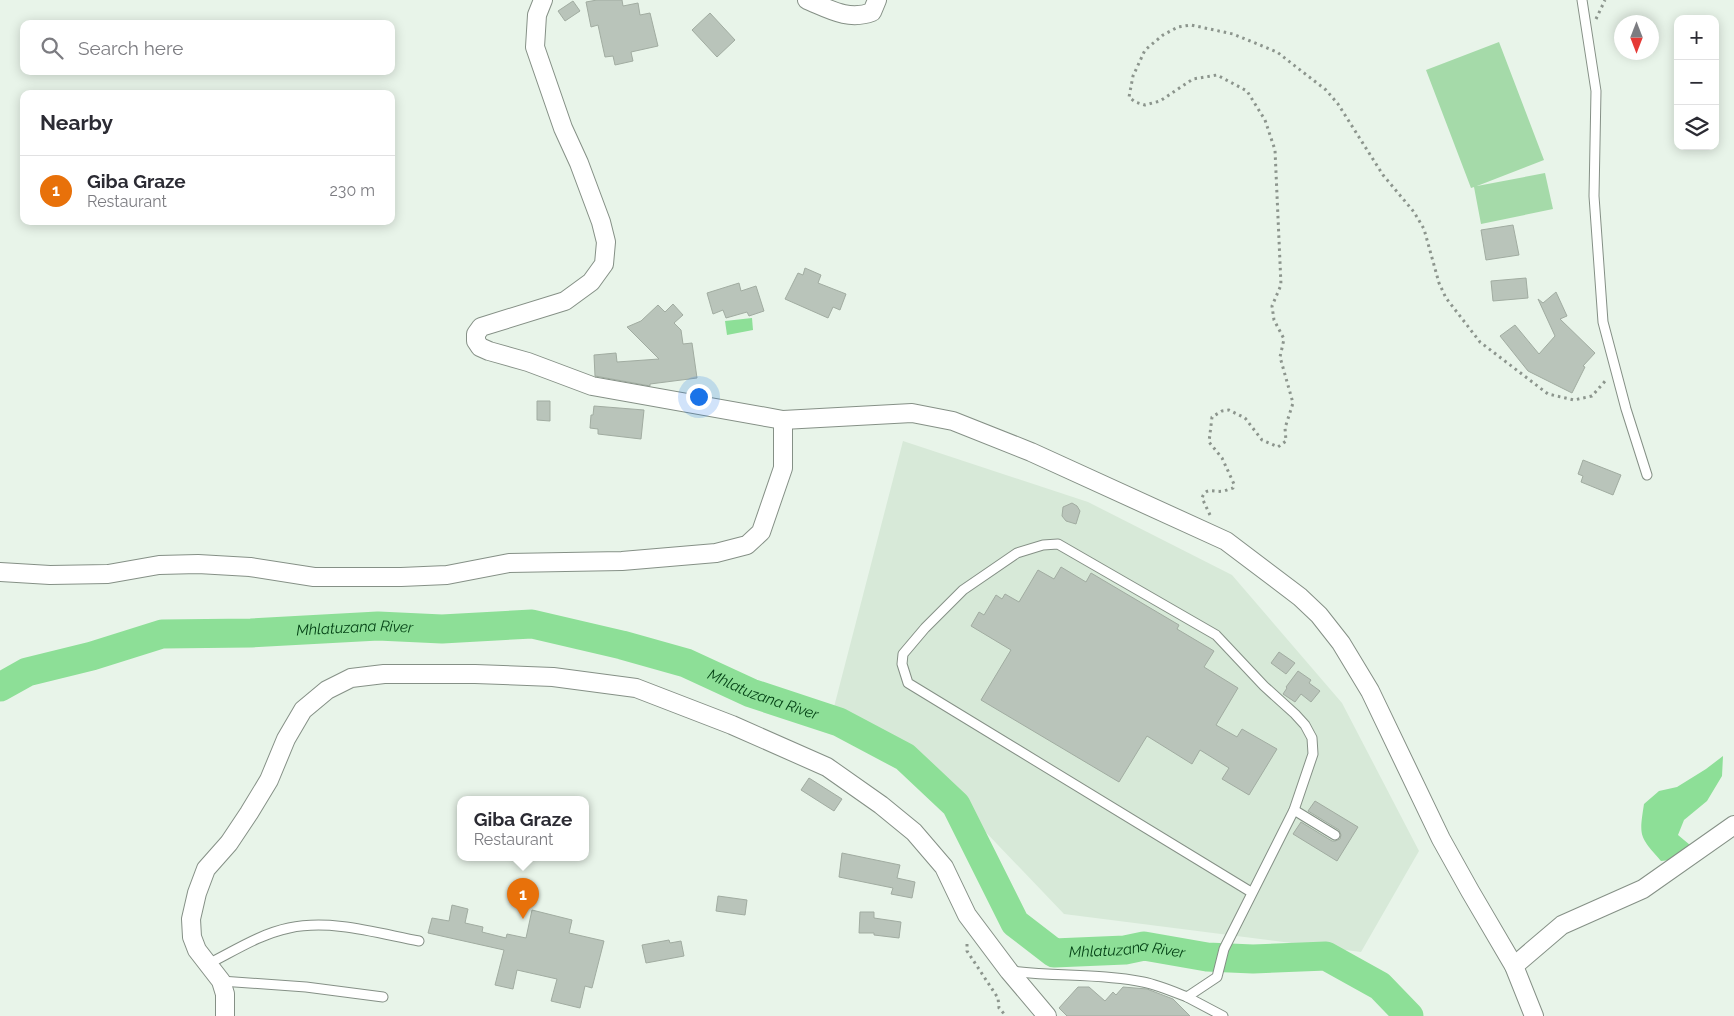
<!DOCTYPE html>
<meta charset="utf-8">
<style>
:root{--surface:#fff;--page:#f2f2f3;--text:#2b2b33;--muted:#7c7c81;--line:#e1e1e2;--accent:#0f766e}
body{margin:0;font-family:Raleway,sans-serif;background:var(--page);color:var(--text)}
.controls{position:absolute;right:15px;top:15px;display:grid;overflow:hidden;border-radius:10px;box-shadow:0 2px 12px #0003}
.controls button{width:45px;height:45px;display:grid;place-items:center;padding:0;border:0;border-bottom:1px solid var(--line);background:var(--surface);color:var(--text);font:25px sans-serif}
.compass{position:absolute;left:1614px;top:15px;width:45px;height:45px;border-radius:50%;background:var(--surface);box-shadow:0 2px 12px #0003;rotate:180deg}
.you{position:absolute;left:698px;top:396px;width:18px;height:18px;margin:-12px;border:4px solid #fff;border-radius:50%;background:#1a73e8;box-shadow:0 0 0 8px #1a73e833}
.badge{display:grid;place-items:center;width:32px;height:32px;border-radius:50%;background:var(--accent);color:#fff;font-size:16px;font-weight:700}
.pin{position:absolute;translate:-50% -41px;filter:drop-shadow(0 1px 2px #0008)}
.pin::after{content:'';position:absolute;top:26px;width:18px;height:15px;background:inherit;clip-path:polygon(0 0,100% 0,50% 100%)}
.popup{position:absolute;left:457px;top:796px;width:132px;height:65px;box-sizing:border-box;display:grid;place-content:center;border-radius:10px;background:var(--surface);filter:drop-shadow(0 1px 4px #0005);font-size:16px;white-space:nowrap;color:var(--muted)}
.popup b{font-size:19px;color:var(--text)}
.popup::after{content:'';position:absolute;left:50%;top:100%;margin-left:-10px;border:10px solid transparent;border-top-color:var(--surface)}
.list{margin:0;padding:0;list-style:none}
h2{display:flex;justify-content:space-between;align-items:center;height:65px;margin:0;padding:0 20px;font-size:21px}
h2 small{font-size:16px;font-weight:400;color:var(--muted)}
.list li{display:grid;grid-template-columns:32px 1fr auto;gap:15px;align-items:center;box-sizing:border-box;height:70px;padding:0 20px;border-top:1px solid var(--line)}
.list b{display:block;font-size:19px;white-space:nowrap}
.list p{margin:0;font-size:16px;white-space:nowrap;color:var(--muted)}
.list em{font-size:16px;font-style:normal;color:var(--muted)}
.icon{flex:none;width:28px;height:28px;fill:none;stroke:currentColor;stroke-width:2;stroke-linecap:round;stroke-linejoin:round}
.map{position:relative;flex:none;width:1734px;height:1016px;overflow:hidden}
.search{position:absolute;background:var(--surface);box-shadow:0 2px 12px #0003;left:20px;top:20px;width:375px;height:55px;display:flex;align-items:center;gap:12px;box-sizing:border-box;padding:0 18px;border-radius:10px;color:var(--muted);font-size:19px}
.panel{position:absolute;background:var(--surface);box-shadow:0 2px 12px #0003;left:20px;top:90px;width:375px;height:135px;border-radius:10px}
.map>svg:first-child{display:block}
.built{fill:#d7e9d8}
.green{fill:#a5daa9}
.water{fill:#8ddf97}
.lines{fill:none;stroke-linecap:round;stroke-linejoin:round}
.river{stroke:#8ddf97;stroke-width:29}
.building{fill:#b9c4ba;stroke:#a1aca1}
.lane-casing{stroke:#859086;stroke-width:11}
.street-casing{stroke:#859086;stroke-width:20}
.path{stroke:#8c958d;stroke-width:3;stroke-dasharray:2.5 4;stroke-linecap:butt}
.lane{stroke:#fff;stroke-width:9}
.street{stroke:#fff;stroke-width:18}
.labels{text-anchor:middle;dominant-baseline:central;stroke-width:4;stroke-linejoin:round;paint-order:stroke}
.water-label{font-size:15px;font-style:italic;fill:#044215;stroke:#fff}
</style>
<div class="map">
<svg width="1734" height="1016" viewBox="0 0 1734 1016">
<rect width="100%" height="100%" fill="#e8f4e9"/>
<!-- built -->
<polygon class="built" points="903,441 1088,502 1232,575 1342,703 1419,851 1361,952 1064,914 934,778 834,707"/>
<!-- green -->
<polygon class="green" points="1499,42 1544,160 1477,186 1545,173 1553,209 1481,224 1474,187 1471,188 1426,70"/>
<!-- water -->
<g class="water">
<polygon points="752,318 753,330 727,335 725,321"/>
<path d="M1723,756l-1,20 -15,25 -23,19 -6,15 12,10 -10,14 -19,2c-22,-25 -22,-24 -17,-57l15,-13 18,-4 29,-18z"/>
</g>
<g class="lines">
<!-- river -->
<path class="river" id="s1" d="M0,687l27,-15 65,-16 70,-22 89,-1 127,-7 64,3 90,-5 90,21 64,18 65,30 88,29 66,35 51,48 59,118 39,30 71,-3 19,-4 63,11 46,2 73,-3 54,30 29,30"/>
</g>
<!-- building -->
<g class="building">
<polygon points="597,0 622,0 623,6 638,3 640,15 650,13 658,46 631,52 633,61 615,65 613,56 605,57 598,25 591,27 586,2"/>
<polygon points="573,1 580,11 565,21 558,11"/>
<polygon points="710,13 735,40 717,57 692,30"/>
<polygon points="1513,225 1519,255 1486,260 1481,230"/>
<polygon points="805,268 821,275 818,283 846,294 840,310 833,307 828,318 785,299 798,273 803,275"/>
<polygon points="1526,278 1528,298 1493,301 1491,281"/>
<polygon points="739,283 741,291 756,286 764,311 749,316 747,312 726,318 723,310 713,314 707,293"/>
<polygon points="1556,292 1567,316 1560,319 1595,353 1583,366 1585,367 1572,393 1528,371 1500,336 1515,325 1539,354 1555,336 1538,299 1543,303"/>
<polygon points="673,304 683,315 674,323 681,330 683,344 692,343 697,378 650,384 650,386 595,376 594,355 616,353 617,362 659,359 627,327 641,321 658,305 665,312"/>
<polygon points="537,401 550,401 550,421 537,420"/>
<polygon points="594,406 644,410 641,439 598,434 598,429 590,428 591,415 593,415"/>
<polygon points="1583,460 1621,475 1613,495 1581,482 1583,476 1578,474"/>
<polygon points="1072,503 1077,506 1080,511 1076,524 1066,521 1062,516 1063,507"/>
<polygon points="1061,567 1086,582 1091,573 1179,625 1177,629 1214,651 1204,667 1238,688 1216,725 1237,737 1242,729 1277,749 1249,795 1222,779 1229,768 1200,750 1192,764 1147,736 1119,782 981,700 1011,650 971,626 979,612 984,615 996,595 1002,599 1005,594 1019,602 1038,570 1054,579"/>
<polygon points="1279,652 1295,663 1286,674 1271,663"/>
<polygon points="1298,671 1311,680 1309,683 1320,691 1311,702 1301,694 1295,702 1283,694 1287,688 1286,687"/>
<polygon points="809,778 842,799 834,811 801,790"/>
<polygon points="1315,801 1358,827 1337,861 1293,834 1301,822 1332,841 1335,841 1340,839 1341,835 1339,830 1308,811"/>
<polygon points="842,853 900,865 897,878 915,882 912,898 891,894 893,888 839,877"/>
<polygon points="718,896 747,900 745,915 716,911"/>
<polygon points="452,905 468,909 465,923 483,927 482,932 506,938 507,934 526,938 532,910 572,920 569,933 604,941 592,988 585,986 580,1008 551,1001 557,979 517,970 513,989 495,985 504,950 428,933 432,918 449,921"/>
<polygon points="860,912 874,912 874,918 901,922 899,938 874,935 874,933 859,933"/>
<polygon points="669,940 670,943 681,941 684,956 646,963 642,945"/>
<polygon points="1078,987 1089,987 1105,1001 1113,992 1116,995 1123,987 1147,989 1173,999 1190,1016 1067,1016 1059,1008"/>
</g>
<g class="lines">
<defs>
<g id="lane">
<polyline points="1582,0 1596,91 1594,196 1603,322 1626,409 1647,475"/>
<polyline points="1294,810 1335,835"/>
<path d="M208,964c26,-13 52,-30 81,-36 42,-9 88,5 130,13"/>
<path d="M1011,971c44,6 88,2 132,11 15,3 29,9 44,15l30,-20 7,-28 70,-139 19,-56 -1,-16 -7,-13 -10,-11 -31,-28 -48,-51 -158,-91 -15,1 -26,8 -54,37 -38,38 -22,26 -1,10 6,19 343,209"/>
<polyline points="221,981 306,987 383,997"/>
<polyline points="1187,997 1223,1016"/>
</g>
<g id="street">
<polyline points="543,0 537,15 535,47 563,128 579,163 601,222 606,242 604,264 591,282 565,301 481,327 476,334 476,341 480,347 489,351 528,362 592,386 783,420 912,413 953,421 1031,452 1226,541 1300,597 1319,615 1341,643 1370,691 1441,839 1470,891 1514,966 1534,1016"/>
<path d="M807,0c22,9 41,21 65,12l5,-12"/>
<polyline points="0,572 50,575 108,574 159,565 198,564 250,567 314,577 401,577 447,575 509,563 622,561 716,553 747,545 761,532 783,468 783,420"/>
<polyline points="1514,966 1562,925 1643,889 1734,825"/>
<polyline points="225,1016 225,994 221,981 197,950 192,937 191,919 197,893 206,869 229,843 249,813 269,780 286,739 303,710 327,690 351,678 384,674 475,674 553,677 636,688 732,725 827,767 881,805 914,832 944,867 967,915 1009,971 1047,1016"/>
</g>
</defs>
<!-- lane casing -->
<use href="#lane" class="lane-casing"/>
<!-- street casing -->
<use href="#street" class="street-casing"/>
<!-- path -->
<g class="path">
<polyline points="1596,19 1605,0"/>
<path d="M1210,515l-8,-17c4,-12 12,-5 22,-7 3,-1 6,-2 9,-3l1,-4 -12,-26 -13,-16 3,-25 10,-6 7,-1 16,8 17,22 16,7 8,-6 -1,-13 8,-25 -13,-46 4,-18 -10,-19 -2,-14 9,-21 -6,-135 -10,-30 -18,-29 -30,-16 -24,4 -33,22 -15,4 -10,-3 -6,-5 4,-21 12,-26 18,-15 15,-8 13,-2 42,9 44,18 49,38 12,14 45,71 31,37 10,17 15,54 7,15 34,44 68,52 26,6 18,-4 15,-17"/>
<polyline points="967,944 967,951 998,998 999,1008 1006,1016"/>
</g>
<!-- lane -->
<use href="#lane" class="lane"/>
<!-- street -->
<use href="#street" class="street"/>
</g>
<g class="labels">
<!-- water labels -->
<g class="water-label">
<text stroke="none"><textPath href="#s1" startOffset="364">Mhlatuzana River</textPath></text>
<text stroke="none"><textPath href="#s1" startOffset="784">Mhlatuzana River</textPath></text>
<text stroke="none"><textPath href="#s1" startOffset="1264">Mhlatuzana River</textPath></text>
</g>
</g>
</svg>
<div class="controls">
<button>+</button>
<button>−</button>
<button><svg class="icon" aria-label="layers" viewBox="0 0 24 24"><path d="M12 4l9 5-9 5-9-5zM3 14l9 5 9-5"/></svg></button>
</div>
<svg class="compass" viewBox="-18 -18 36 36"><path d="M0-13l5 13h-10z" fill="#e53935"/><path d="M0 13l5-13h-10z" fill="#7c7c81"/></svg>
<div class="you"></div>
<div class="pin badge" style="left:523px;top:919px;background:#e8710a">1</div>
<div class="popup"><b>Giba Graze</b>Restaurant</div>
<div class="search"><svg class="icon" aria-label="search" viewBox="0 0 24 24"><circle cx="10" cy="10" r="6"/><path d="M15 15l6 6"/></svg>Search here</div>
<section class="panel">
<h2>Nearby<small></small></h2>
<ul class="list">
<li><span class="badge" style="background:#e8710a">1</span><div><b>Giba Graze</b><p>Restaurant</p></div><em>230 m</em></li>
</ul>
</section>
</div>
